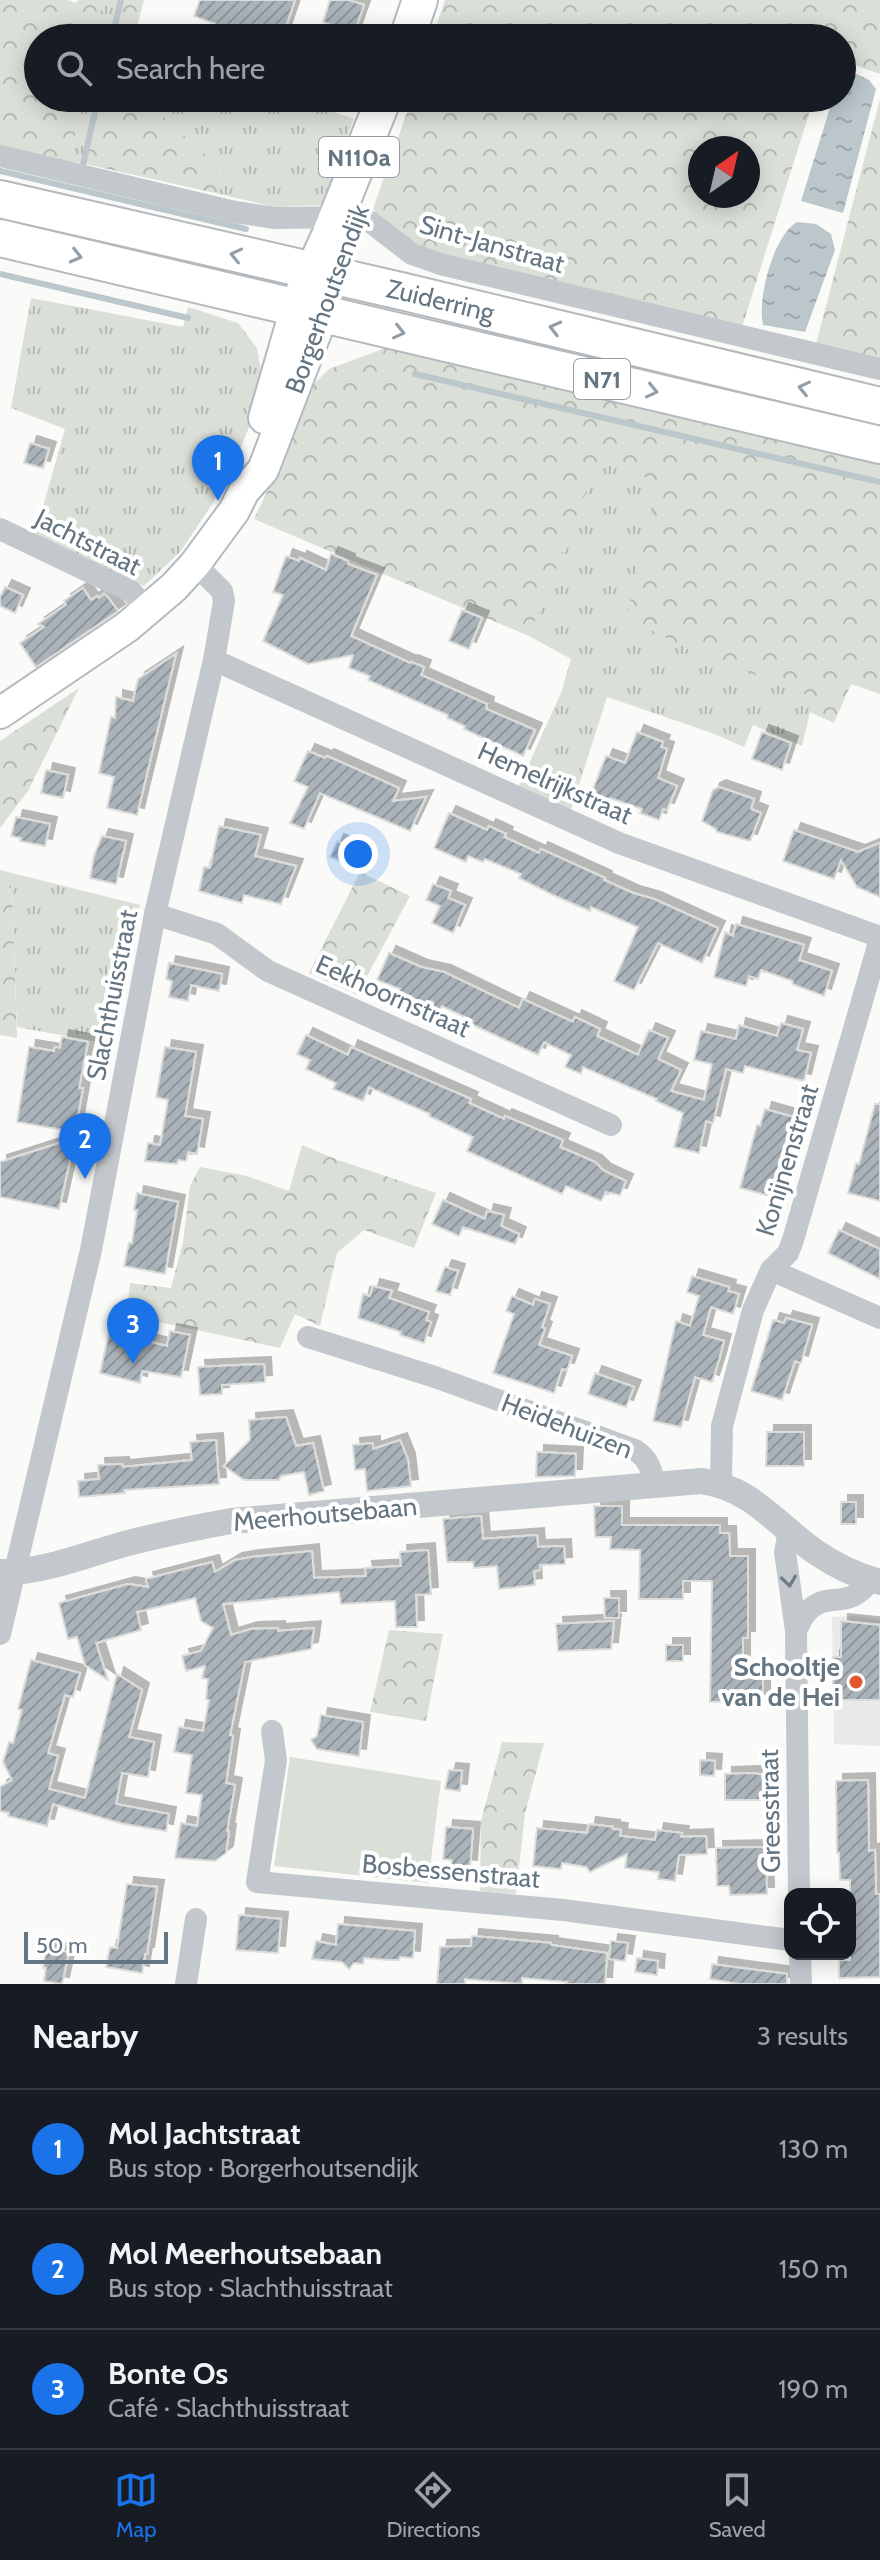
<!DOCTYPE html>
<meta charset="utf-8">
<style>
:root{--surface:#171b24;--page:#20242c;--text:#f1f3f6;--muted:#9ea1a6;--line:#363941;--accent:#1a73e8}
body{margin:0;font-family:Cabin,sans-serif;background:var(--page);color:var(--text)}
.controls{position:absolute;right:24px;bottom:24px;display:grid;overflow:hidden;border-radius:16px;box-shadow:0 4px 20px #0003}
.controls button{width:72px;height:72px;display:grid;place-items:center;padding:0;border:0;border-bottom:2px solid var(--line);background:var(--surface);color:var(--text);font:40px sans-serif}
.compass{position:absolute;left:688px;top:136px;width:72px;height:72px;border-radius:50%;background:var(--surface);box-shadow:0 4px 20px #0003;rotate:34deg}
.scale{position:absolute;left:24px;bottom:20px;width:144px;box-sizing:border-box;padding-left:8px;border:4px solid #657683;border-top:0;font-size:22px;line-height:28px;white-space:nowrap;color:#657683;-webkit-text-stroke:6px #fff;paint-order:stroke}
.you{position:absolute;left:358px;top:854px;width:28px;height:28px;margin:-20px;border:6px solid #fff;border-radius:50%;background:#1a73e8;box-shadow:0 0 0 12px #1a73e833}
.badge{display:grid;place-items:center;width:52px;height:52px;border-radius:50%;background:var(--accent);color:#fff;font-size:26px;font-weight:700}
.pin{position:absolute;translate:-50% -66px;filter:drop-shadow(0 2px 4px #0008)}
.pin::after{content:'';position:absolute;top:42px;width:28px;height:24px;background:inherit;clip-path:polygon(0 0,100% 0,50% 100%)}
.list{margin:0;padding:0;list-style:none}
h2{display:flex;justify-content:space-between;align-items:center;height:104px;margin:0;padding:0 32px;font-size:34px}
h2 small{font-size:26px;font-weight:400;color:var(--muted)}
.list li{display:grid;grid-template-columns:52px 1fr auto;gap:24px;align-items:center;box-sizing:border-box;height:120px;padding:0 32px;border-top:2px solid var(--line)}
.list b{display:block;font-size:30px;white-space:nowrap}
.list p{margin:0;font-size:26px;white-space:nowrap;color:var(--muted)}
.list em{font-size:26px;font-style:normal;color:var(--muted)}
.icon{flex:none;width:44px;height:44px;fill:none;stroke:currentColor;stroke-width:2;stroke-linecap:round;stroke-linejoin:round}
.map{position:relative;flex:none;width:880px;height:1984px;overflow:hidden}
.search{position:absolute;background:var(--surface);box-shadow:0 4px 20px #0003;left:24px;right:24px;top:24px;height:88px;display:flex;align-items:center;gap:20px;box-sizing:border-box;padding:0 28px;border-radius:44px;color:var(--muted);font-size:30px}
.sheet{height:464px;background:var(--surface)}
nav{display:flex;justify-content:space-around;align-items:center;box-sizing:border-box;height:112px;border-top:2px solid var(--line);background:var(--surface);font-size:22px;color:var(--muted)}
nav a{display:grid;justify-items:center;gap:4px}
nav .on{color:var(--accent)}
.map>svg:first-child{display:block}
.built{fill:#e8e9e9}
.grass{fill:url(#grass-tufts)}
.forest{fill:url(#forest-crowns);fill-rule:evenodd}
.pitch{fill:#dadfd7}
.water{fill:url(#water-ripples)}
.lines{fill:none;stroke-linecap:round;stroke-linejoin:round}
.stream{stroke:#bbc7cb;stroke-width:6}
.building{fill:url(#building-hatch);stroke:#dcdcda;stroke-width:2;filter:url(#shadow)}
.secondary-casing{stroke:#b3babf;stroke-width:34}
.primary-casing{stroke:#b5babe;stroke-width:38}
.trunk-casing{stroke:#b4b9bd;stroke-width:40}
.minor{stroke:#c3c8cc;stroke-width:22}
.tertiary{stroke:#c3c8cc;stroke-width:26}
.secondary{stroke:#fff;stroke-width:30}
.primary{stroke:#fff;stroke-width:34}
.trunk{stroke:#fff;stroke-width:36}
.oneway{stroke:#939fa8}
.oneway2{stroke:#6a7a87}
.poi-dot{fill:#e4572e;stroke:#fff;stroke-width:3}
.labels{text-anchor:middle;dominant-baseline:central;stroke-width:8;stroke-linejoin:round;paint-order:stroke}
.shield{fill:#fff;stroke:#939fa8;stroke-width:2}
.shield-label{font-size:24px;font-weight:bold;fill:#657683}
.street-label{font-size:26px;fill:#657683;stroke:#fff}
.poi-label{font-size:26px;font-weight:bold;fill:#657683;stroke:#fff;text-anchor:end}
</style>
<div class="map">
<svg width="880" height="1984" viewBox="0 0 880 1984">
<defs>
<pattern id="grass-tufts" width="24" height="20" patternUnits="userSpaceOnUse" patternTransform="scale(2)"><rect width="24" height="20" fill="#dadfd7"/><path d="M3 7l-1-3M5 7V3M7 7l1-3M15 17l-1-3M17 17v-4M19 17l1-3" fill="none" stroke="#b4b9b4"/></pattern>
<pattern id="forest-crowns" width="20" height="18" patternUnits="userSpaceOnUse" patternTransform="scale(2)"><rect width="20" height="18" fill="#dadfd7"/><path d="M2 6a3 3 0 1 1 6 0M12 15a3 3 0 1 1 6 0" fill="none" stroke="#b4b9b4"/></pattern>
<pattern id="water-ripples" width="26" height="14" patternUnits="userSpaceOnUse" patternTransform="scale(2)"><rect width="26" height="14" fill="#bbc7cb"/><path d="M2 4q2-2 4 0t4 0M15 11q2-2 4 0t4 0" fill="none" stroke="#9ca6aa"/></pattern>
<pattern id="building-hatch" width="6" height="6" patternUnits="userSpaceOnUse" patternTransform="scale(2)"><rect width="6" height="6" fill="#aab3b9"/><path d="M-1 1l2-2M0 6l6-6M5 7l2-2" fill="none" stroke="#8e969c"/></pattern>
<filter id="shadow"><feDropShadow dx="7" dy="-7" stdDeviation="0" flood-color="#0004"/></filter>
</defs>
<rect width="100%" height="100%" fill="#fafaf8"/>
<!-- built -->
<polygon class="built" points="854,1616 880,1620 880,1746 834,1744 832,1617"/>
<!-- grass -->
<g class="grass">
<polygon points="103,0 121,0 111,38 95,38"/>
<polygon points="83,98 97,98 81,163 70,162"/>
<polygon points="154,98 295,98 354,119 322,205 275,207 219,194 221,169 154,108"/>
<polygon points="31,298 183,327 188,307 238,323 257,348 263,381 251,422 234,465 213,503 180,552 144,586 35,535 65,429 11,408"/>
<polygon points="599,459 661,483 686,648 811,696 810,712 802,746 753,725 744,747 712,733 607,697 571,810 518,788 561,693 571,659 529,636"/>
<polygon points="0,870 140,905 115,1045 17,1027 12,889 0,886"/>
</g>
<!-- forest -->
<g class="forest">
<polygon points="0,0 67,0 76,3 78,0 103,0 95,38 38,38 38,98 83,98 70,162 0,146"/>
<polygon points="121,0 144,0 134,38 111,38"/>
<polygon points="445,0 880,0 880,74 842,61 842,38 432,38"/>
<polygon points="97,98 154,98 154,108 221,169 219,194 81,163"/>
<path d="M412,98h402l-73,232 -324,-82 -27,-16 -17,-23zM700,148h48v48h-48z"/>
<polygon points="880,99 880,363 815,348"/>
<polygon points="388,347 880,465 880,694 851,684 834,723 810,712 810,696 686,648 626,617 661,483 599,460 529,636 254,519 276,473 313,385 329,369"/>
<polygon points="79,688 28,791 0,828 0,741"/>
<polygon points="360,872 410,896 357,995 309,973"/>
<polygon points="0,886 12,888 17,1038 0,1035"/>
<polygon points="302,1145 338,1160 436,1193 414,1248 364,1230 337,1253 320,1326 295,1314 280,1348 126,1315 130,1283 171,1288 183,1242 190,1186 200,1167 247,1176 289,1191"/>
<polygon points="389,1630 443,1634 426,1721 370,1712"/>
<polygon points="502,1742 544,1743 525,1813 516,1894 480,1891 481,1821"/>
</g>
<!-- pitch -->
<polygon class="pitch" points="290,1757 441,1781 428,1883 274,1866"/>
<!-- water -->
<g class="water">
<polygon points="857,74 869,80 876,89 843,213 801,201 833,98 842,98 844,77"/>
<path d="M797,222l19,2 15,10 4,16 -30,82 -42,-7c-6,-26 10,-89 34,-103z"/>
</g>
<g class="lines">
<!-- stream -->
<g class="stream">
<polyline points="112,38 121,0"/>
<polyline points="83,165 98,98"/>
<polyline points="0,171 246,229"/>
<polyline points="0,274 188,318"/>
<polyline points="415,374 880,482"/>
</g>
</g>
<!-- building -->
<g class="building">
<polygon points="200,0 295,0 282,38 251,38 194,16"/>
<polygon points="330,0 349,0 364,5 354,33 323,22"/>
<polygon points="30,443 49,449 43,468 24,463"/>
<polygon points="331,554 348,561 348,564 377,575 351,636 410,663 411,662 424,667 421,675 487,704 486,709 535,730 523,756 464,729 465,726 447,718 448,715 368,680 370,676 349,668 353,655 308,664 263,641 283,595 273,592 286,556 299,561 300,558 326,570"/>
<polygon points="5,587 23,595 15,613 0,606 0,597"/>
<polygon points="83,588 91,600 97,596 99,598 104,594 107,596 118,611 36,667 20,643 44,627 38,624 66,605 64,601"/>
<polygon points="462,610 482,618 469,649 449,641"/>
<polygon points="176,654 137,815 107,808 114,777 99,773 111,717 115,718 116,697 133,701 138,679"/>
<polygon points="637,732 663,742 661,747 667,749 658,778 677,786 667,810 663,809 659,820 640,813 642,809 610,798 608,801 591,794 606,756 625,763"/>
<polygon points="762,732 791,743 782,770 752,759"/>
<polygon points="308,751 325,758 327,756 399,788 393,801 426,797 410,831 320,793 304,829 290,823 308,787 294,781"/>
<polygon points="46,770 68,775 63,798 41,793"/>
<polygon points="719,787 754,799 751,809 761,813 750,841 717,832 716,829 702,821 713,790"/>
<polygon points="449,813 487,830 489,826 506,834 504,837 539,853 541,849 605,878 604,880 633,893 654,899 718,928 702,963 658,943 634,990 614,981 638,927 591,907 590,911 553,895 519,878 521,874 485,859 483,862 468,856 466,862 434,848"/>
<polygon points="16,817 50,824 45,846 20,841 21,838 11,836"/>
<polygon points="219,826 261,835 255,856 296,866 281,904 244,895 242,903 199,891 204,867 210,868"/>
<polygon points="794,830 858,852 880,843 880,897 857,887 841,860 834,879 783,861"/>
<polygon points="102,836 126,841 116,884 90,878 94,856"/>
<polygon points="337,841 354,849 347,864 330,857"/>
<polygon points="433,884 451,891 448,898 465,905 453,933 432,923 440,906 426,900"/>
<polygon points="736,924 804,945 799,960 832,971 824,996 792,984 793,981 761,970 758,979 749,976 746,986 714,977 725,932 733,936"/>
<polygon points="389,953 421,967 444,972 519,1008 523,999 573,1022 575,1017 600,1029 597,1036 638,1055 649,1030 668,1038 658,1059 681,1070 671,1091 704,1100 712,1064 694,1060 701,1031 736,1039 739,1025 777,1036 781,1023 803,1029 797,1050 811,1053 804,1081 745,1066 743,1073 726,1069 713,1123 706,1121 699,1153 674,1147 683,1113 656,1101 657,1099 583,1067 581,1074 565,1067 571,1055 544,1042 538,1055 471,1024 473,1021 442,1006 440,1010 398,992 400,989 377,980"/>
<polygon points="169,963 222,974 219,991 191,985 188,1001 169,997 172,981 166,979"/>
<polygon points="306,1035 348,1055 351,1047 471,1099 469,1103 504,1119 505,1116 563,1140 560,1147 595,1162 604,1171 626,1181 620,1195 606,1192 601,1201 566,1186 562,1194 467,1151 473,1137 429,1116 430,1114 369,1087 363,1101 333,1089 336,1083 306,1069 310,1060 297,1054"/>
<polygon points="62,1037 88,1042 79,1088 83,1088 75,1132 17,1122 29,1047 54,1051 55,1047 60,1048"/>
<polygon points="165,1047 196,1052 185,1116 203,1119 197,1154 188,1152 186,1161 178,1160 177,1164 145,1161 148,1143 160,1145 168,1100 156,1097"/>
<polygon points="875,1104 880,1104 880,1201 848,1193 856,1163 859,1164"/>
<polygon points="765,1109 793,1117 770,1196 740,1188 757,1125 760,1126"/>
<polygon points="75,1138 59,1209 0,1197 0,1162"/>
<polygon points="137,1193 178,1202 165,1274 124,1266 129,1243 132,1243 137,1210 134,1210"/>
<polygon points="443,1200 485,1219 487,1211 504,1215 501,1226 519,1234 515,1244 463,1227 459,1236 432,1224"/>
<polygon points="839,1230 880,1249 880,1279 828,1253"/>
<polygon points="445,1267 458,1271 450,1295 436,1291"/>
<polygon points="692,1276 729,1287 728,1291 739,1294 733,1314 711,1307 703,1335 724,1341 719,1360 712,1382 695,1377 681,1427 653,1421 676,1321 690,1326 699,1296 687,1292"/>
<polygon points="373,1286 392,1291 389,1298 429,1312 426,1320 431,1322 424,1343 400,1335 401,1332 358,1318 363,1294 370,1296"/>
<polygon points="512,1296 533,1305 535,1299 550,1304 542,1327 545,1329 539,1345 572,1356 567,1370 562,1369 554,1393 493,1373 514,1314 506,1311"/>
<polygon points="786,1318 812,1325 801,1363 795,1361 782,1400 751,1391 773,1320 784,1323"/>
<polygon points="170,1331 190,1335 181,1377 142,1371 140,1383 100,1373 109,1332 167,1346"/>
<polygon points="264,1364 265,1382 222,1385 222,1394 200,1395 198,1367"/>
<polygon points="595,1373 634,1387 626,1407 588,1394"/>
<polygon points="286,1417 296,1446 313,1443 324,1491 309,1495 304,1472 281,1476 279,1480 244,1480 224,1466 250,1440 249,1420"/>
<polygon points="767,1432 804,1432 804,1466 766,1466"/>
<polygon points="216,1440 219,1484 124,1490 125,1493 79,1497 78,1481 99,1479 98,1465 122,1464 123,1467 192,1460 190,1442"/>
<polygon points="400,1440 408,1460 411,1486 367,1491 365,1469 355,1470 353,1445 373,1443 373,1449"/>
<polygon points="537,1452 576,1454 575,1476 536,1477"/>
<rect x="841" y="1502" width="15" height="22"/>
<polygon points="594,1506 622,1506 622,1525 720,1525 720,1533 729,1533 730,1556 748,1556 748,1638 743,1638 743,1677 763,1679 763,1701 710,1702 712,1581 683,1581 683,1599 639,1599 640,1550 610,1549 611,1537 595,1537"/>
<polygon points="481,1516 483,1539 537,1535 538,1547 564,1546 565,1564 540,1565 540,1570 534,1571 535,1585 499,1589 497,1566 474,1568 473,1562 447,1562 443,1519"/>
<polygon points="428,1550 431,1594 416,1595 417,1627 396,1627 395,1601 341,1604 339,1592 223,1604 231,1635 251,1629 278,1628 278,1631 314,1628 311,1649 245,1662 230,1735 233,1736 226,1783 235,1785 227,1831 229,1831 226,1853 215,1861 175,1858 181,1823 197,1826 202,1795 186,1793 192,1755 174,1752 179,1727 203,1731 209,1700 206,1699 208,1679 202,1678 205,1666 186,1671 182,1656 201,1651 213,1628 201,1621 195,1598 137,1612 141,1630 96,1643 108,1680 85,1665 77,1637 68,1639 59,1603 128,1584 148,1587 146,1579 212,1562 215,1572 235,1560 252,1557 312,1551 314,1578 366,1576 365,1568 401,1566 400,1552"/>
<polygon points="604,1598 619,1598 619,1618 605,1618"/>
<polygon points="614,1621 611,1649 558,1651 556,1624"/>
<polygon points="841,1621 880,1625 880,1700 840,1700 840,1694 833,1694 833,1657 841,1657"/>
<rect x="666" y="1645" width="17" height="16"/>
<polygon points="31,1660 80,1673 73,1697 65,1695 48,1753 58,1756 49,1789 85,1798 117,1674 142,1690 129,1737 154,1742 148,1777 122,1773 116,1804 169,1814 166,1831 124,1824 53,1804 47,1826 8,1816 9,1813 0,1811 0,1787 12,1780 3,1762 9,1742 13,1743 22,1710 18,1709"/>
<polygon points="321,1715 363,1722 359,1756 317,1749 311,1740 317,1736"/>
<polygon points="700,1760 715,1761 714,1776 700,1775"/>
<polygon points="449,1770 462,1771 460,1791 445,1789"/>
<polygon points="753,1773 764,1775 765,1800 725,1800 725,1774"/>
<polygon points="868,1780 869,1851 875,1850 876,1894 880,1894 880,1977 839,1978 839,1960 850,1960 850,1880 840,1880 839,1853 837,1853 836,1781"/>
<polygon points="589,1824 613,1827 613,1829 621,1830 620,1836 655,1840 657,1830 682,1833 681,1837 706,1836 707,1854 679,1855 675,1881 658,1879 659,1872 625,1868 627,1854 590,1872 586,1867 562,1863 561,1869 533,1866 537,1828 587,1833"/>
<polygon points="446,1827 473,1829 470,1867 451,1865 452,1860 443,1859"/>
<polygon points="766,1847 767,1894 730,1895 729,1886 717,1886 716,1848"/>
<polygon points="127,1884 157,1887 147,1954 145,1954 142,1973 106,1967 110,1947 117,1948"/>
<polygon points="239,1915 281,1919 278,1953 236,1950"/>
<polygon points="338,1924 415,1931 413,1958 400,1957 399,1960 390,1960 364,1958 363,1964 354,1963 349,1969 342,1962 312,1959 316,1941 336,1945"/>
<polygon points="472,1936 551,1943 551,1945 607,1953 605,1984 566,1984 567,1982 522,1978 522,1984 465,1979 465,1984 437,1984 440,1947 471,1946"/>
<polygon points="611,1941 628,1943 625,1961 609,1959"/>
<polygon points="46,1949 69,1952 62,1984 44,1981 46,1968 43,1968"/>
<polygon points="637,1958 658,1961 657,1975 635,1972"/>
<polygon points="712,1964 787,1974 787,1984 739,1984 710,1979"/>
</g>
<g class="lines">
<defs>
<g id="secondary">
<polyline points="264,418 296,308"/>
<polyline points="0,713 127,627 174,587 195,564 234,511 244,491 263,470 323,314"/>
</g>
<g id="primary">
<polyline points="407,38 420,0"/>
<polyline points="296,308 328,238 384,98"/>
</g>
<g id="trunk">
<path id="s1" d="M0,199l405,93 475,114"/>
<polyline points="0,238 880,445"/>
</g>
</defs>
<!-- secondary casing -->
<use href="#secondary" class="secondary-casing"/>
<!-- primary casing -->
<use href="#primary" class="primary-casing"/>
<!-- trunk casing -->
<use href="#trunk" class="trunk-casing"/>
<!-- minor -->
<g class="minor">
<polyline points="0,156 235,212 275,218 356,217 369,221 412,254 440,264 880,369"/>
<polyline points="0,529 132,592 147,611"/>
<polyline points="214,660 619,843 880,937"/>
<polyline points="155,914 217,934 268,971 611,1125"/>
<polyline points="771,1270 880,1318"/>
<path d="M308,1337l127,40 200,73c14,9 16,19 20,35"/>
<polyline points="721,1483 722,1426 753,1310 771,1270 788,1253 793,1240 880,939"/>
<polyline points="789,1531 785,1552 796,1631 799,1894"/>
<path d="M796,1631c4,-8 7,-16 14,-22 21,-18 38,2 61,-29"/>
<polyline points="0,1634 91,1250 155,914 214,660 224,601 222,591 195,564"/>
<polyline points="272,1731 276,1760 257,1882 563,1910 790,1940"/>
<polyline points="800,1954 801,1984"/>
<polyline points="186,1984 196,1919"/>
</g>
<!-- tertiary -->
<path class="tertiary" d="M0,1572c41,1 82,-16 121,-27 36,-10 72,-17 110,-24l470,-40c52,7 75,44 116,72 19,13 41,23 63,29"/>
<!-- secondary -->
<use href="#secondary" class="secondary"/>
<!-- primary -->
<use href="#primary" class="primary"/>
<!-- trunk -->
<use href="#trunk" class="trunk"/>
</g>
<!-- one-way arrows -->
<defs><path id="oneway-chevron" d="M-2-3.5L2.5 0L-2 3.5" fill="none" stroke-width="1.6" stroke-linecap="round" stroke-linejoin="round" transform="scale(2)"/></defs>
<g class="oneway">
<use href="#oneway-chevron" transform="translate(236 255) rotate(-167)"/>
<use href="#oneway-chevron" transform="translate(76 256) rotate(14)"/>
<use href="#oneway-chevron" transform="translate(555 328) rotate(-166)"/>
<use href="#oneway-chevron" transform="translate(399 332) rotate(13)"/>
<use href="#oneway-chevron" transform="translate(804 388) rotate(-167)"/>
<use href="#oneway-chevron" transform="translate(652 391) rotate(13)"/>
</g>
<use class="oneway2" href="#oneway-chevron" transform="translate(789 1581) rotate(82)"/>
<!-- markers -->
<circle class="poi-dot" cx="856" cy="1682" r="8"/>
<g class="labels">
<!-- shield labels -->
<g class="shield">
<rect x="319" y="137" width="80" height="40" rx="6"/>
<rect x="574" y="359" width="56" height="40" rx="6"/>
</g>
<g class="shield-label">
<text x="359" y="157">N110a</text>
<text x="602" y="379">N71</text>
</g>
<!-- street labels -->
<g class="street-label">
<text transform="translate(492 244) rotate(16)">Sint-Janstraat</text>
<text transform="translate(327 299) rotate(-70)">Borgerhoutsendijk</text>
<text stroke="none"><textPath href="#s1" startOffset="452">Zuiderring</textPath></text>
<text transform="translate(88 542) rotate(27)">Jachtstraat</text>
<text transform="translate(555 783) rotate(24)">Hemelrijkstraat</text>
<text transform="translate(112 995) rotate(-79)">Slachthuisstraat</text>
<text transform="translate(393 996) rotate(24)">Eekhoornstraat</text>
<text transform="translate(787 1160) rotate(-73)">Konijnenstraat</text>
<text transform="translate(567 1426) rotate(21)">Heidehuizen</text>
<text transform="translate(325 1514) rotate(-5)">Meerhoutsebaan</text>
<text transform="translate(770 1811) rotate(-91)">Greesstraat</text>
<text transform="translate(451 1871) rotate(5)">Bosbessenstraat</text>
</g>
<!-- poi labels -->
<g class="poi-label">
<text x="840" y="1667">Schooltje<tspan x="840" dy="30">van de Hei</tspan></text>
</g>
</g>
</svg>
<div class="controls">
<button><svg class="icon" aria-label="locate" viewBox="0 0 24 24"><circle cx="12" cy="12" r="6"/><path d="M12 2v4M12 18v4M2 12h4M18 12h4"/></svg></button>
</div>
<svg class="compass" viewBox="-18 -18 36 36"><path d="M0-13l5 13h-10z" fill="#e53935"/><path d="M0 13l5-13h-10z" fill="#9ea1a6"/></svg>
<div class="scale">50 m</div>
<div class="you"></div>
<div class="pin badge" style="left:218px;top:501px">1</div>
<div class="pin badge" style="left:85px;top:1179px">2</div>
<div class="pin badge" style="left:133px;top:1364px">3</div>
<div class="search"><svg class="icon" aria-label="search" viewBox="0 0 24 24"><circle cx="10" cy="10" r="6"/><path d="M15 15l6 6"/></svg>Search here</div>
</div>
<section class="sheet">
<h2>Nearby<small>3 results</small></h2>
<ul class="list">
<li><span class="badge">1</span><div><b>Mol Jachtstraat</b><p>Bus stop · Borgerhoutsendijk</p></div><em>130 m</em></li>
<li><span class="badge">2</span><div><b>Mol Meerhoutsebaan</b><p>Bus stop · Slachthuisstraat</p></div><em>150 m</em></li>
<li><span class="badge">3</span><div><b>Bonte Os</b><p>Café · Slachthuisstraat</p></div><em>190 m</em></li>
</ul>
</section>
<nav>
<a class="on"><svg class="icon" aria-label="map" viewBox="0 0 24 24"><path d="M3 6l6-2 6 2 6-2v14l-6 2-6-2-6 2zM9 4v14M15 6v14"/></svg>Map</a>
<a><svg class="icon" aria-label="directions" viewBox="0 0 24 24"><path d="M12 3l9 9-9 9-9-9zM9 14v-3h6M13 9l2 2-2 2"/></svg>Directions</a>
<a><svg class="icon" aria-label="saved" viewBox="0 0 24 24"><path d="M7 4h10v16l-5-4-5 4z"/></svg>Saved</a>
</nav>
